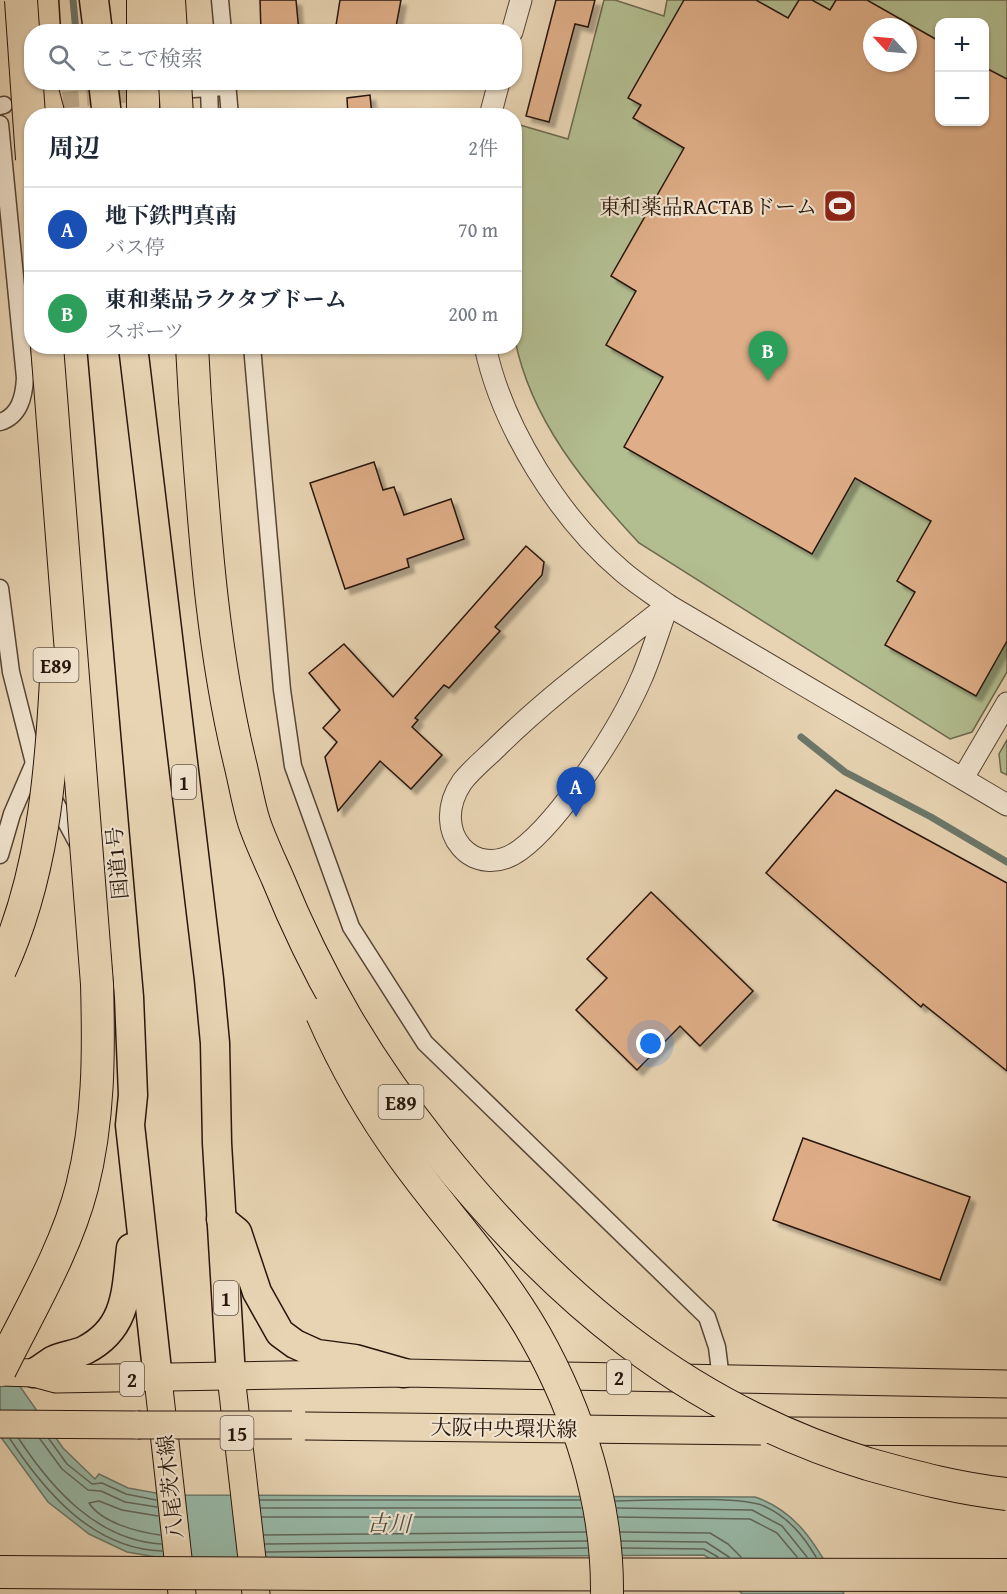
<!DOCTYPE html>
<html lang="ja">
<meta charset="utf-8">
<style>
:root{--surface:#fff;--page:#f2f2f3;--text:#1f2937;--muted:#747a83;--line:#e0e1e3;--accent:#8f2418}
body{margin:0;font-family:"Gentium Book Plus","Noto Serif JP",serif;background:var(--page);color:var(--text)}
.controls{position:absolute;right:18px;top:18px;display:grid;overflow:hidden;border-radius:12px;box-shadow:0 2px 4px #0004}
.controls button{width:54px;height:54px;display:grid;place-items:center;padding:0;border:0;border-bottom:2px solid var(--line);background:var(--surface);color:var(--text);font:30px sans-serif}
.compass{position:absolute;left:863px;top:18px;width:54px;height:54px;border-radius:50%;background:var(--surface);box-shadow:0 2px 4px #0004;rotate:296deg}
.you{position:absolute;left:651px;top:1044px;width:21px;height:21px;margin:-15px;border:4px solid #fff;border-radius:50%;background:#1a73e8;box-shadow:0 0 0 9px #1a73e833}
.badge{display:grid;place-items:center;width:39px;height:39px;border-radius:50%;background:var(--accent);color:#fff;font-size:20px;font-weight:700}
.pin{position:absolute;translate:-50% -50px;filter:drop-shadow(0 2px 3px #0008)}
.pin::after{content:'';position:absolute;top:32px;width:21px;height:18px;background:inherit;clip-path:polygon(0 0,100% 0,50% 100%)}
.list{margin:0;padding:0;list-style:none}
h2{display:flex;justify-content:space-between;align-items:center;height:78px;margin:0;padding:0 24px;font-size:26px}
h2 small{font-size:20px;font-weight:400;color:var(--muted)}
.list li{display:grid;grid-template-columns:39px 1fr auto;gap:18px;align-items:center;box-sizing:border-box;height:84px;padding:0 24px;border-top:2px solid var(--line)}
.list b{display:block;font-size:22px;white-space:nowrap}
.list p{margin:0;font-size:20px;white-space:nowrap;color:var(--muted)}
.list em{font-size:20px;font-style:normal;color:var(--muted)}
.icon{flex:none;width:33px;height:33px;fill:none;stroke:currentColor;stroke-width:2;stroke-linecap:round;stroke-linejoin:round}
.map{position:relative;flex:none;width:1007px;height:1594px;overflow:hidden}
.search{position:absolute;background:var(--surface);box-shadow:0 2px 4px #0004;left:24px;top:24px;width:498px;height:66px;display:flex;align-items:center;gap:15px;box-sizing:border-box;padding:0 21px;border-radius:24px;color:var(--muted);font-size:22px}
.panel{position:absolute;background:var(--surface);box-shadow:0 2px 4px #0004;left:24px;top:108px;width:498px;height:246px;border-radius:24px}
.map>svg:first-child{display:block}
.green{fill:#b2bd90;stroke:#6c694e;stroke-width:1.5;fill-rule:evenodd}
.water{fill:#98b9a8;stroke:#6b7769;stroke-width:1.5}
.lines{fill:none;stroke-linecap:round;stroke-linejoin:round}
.shore{stroke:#60675a;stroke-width:1.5}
.stream{stroke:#6b7769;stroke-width:7}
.building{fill:#dfae88;stroke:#27150b;stroke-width:1.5;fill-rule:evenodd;filter:url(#shadow)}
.minor-tunnel{stroke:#c1ae91;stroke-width:16;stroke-dasharray:16 8;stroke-linecap:butt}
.minor-casing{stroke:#574535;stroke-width:19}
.tertiary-casing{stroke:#574535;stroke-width:23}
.primary-casing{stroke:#27150b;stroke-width:29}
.trunk-casing{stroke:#27150b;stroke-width:31}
.motorway-casing{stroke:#27150b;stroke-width:34}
.minor{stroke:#f0e3ce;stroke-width:16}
.tertiary{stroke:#f0e3ce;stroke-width:21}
.primary{stroke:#e8d4b3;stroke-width:27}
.trunk{stroke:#e8d4b3;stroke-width:28}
.motorway{stroke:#e8d4b3;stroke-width:32}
.primary-bridge-casing{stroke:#27150b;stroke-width:29;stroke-linecap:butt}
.motorway-bridge-casing{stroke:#27150b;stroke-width:34;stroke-linecap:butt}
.primary-bridge{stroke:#e8d4b3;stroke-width:27}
.motorway-bridge{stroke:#e8d4b3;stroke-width:32}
.labels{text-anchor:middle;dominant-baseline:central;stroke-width:4.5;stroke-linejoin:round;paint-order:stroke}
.shield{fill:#f0e3ce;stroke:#635346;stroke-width:1.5}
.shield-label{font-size:20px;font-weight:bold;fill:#27150b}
.poi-label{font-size:21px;fill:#27150b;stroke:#f0e3ce;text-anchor:end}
.street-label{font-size:21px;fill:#27150b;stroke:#f0e3ce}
.water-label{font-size:22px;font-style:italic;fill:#4f4e42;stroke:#f0e3ce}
</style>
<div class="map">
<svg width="1007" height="1594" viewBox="0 0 1007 1594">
<defs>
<filter id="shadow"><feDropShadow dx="5.5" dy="5.5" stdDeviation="1.5" flood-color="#0004"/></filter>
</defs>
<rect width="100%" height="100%" fill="#e8d4b3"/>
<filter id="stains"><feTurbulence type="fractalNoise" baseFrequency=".00333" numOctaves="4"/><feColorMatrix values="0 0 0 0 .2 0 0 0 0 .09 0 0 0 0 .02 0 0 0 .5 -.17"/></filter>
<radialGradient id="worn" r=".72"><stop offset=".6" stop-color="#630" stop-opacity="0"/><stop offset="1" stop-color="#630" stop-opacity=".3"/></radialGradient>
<!-- green -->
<g class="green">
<path d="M604,0h11l49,16 3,-16h340v672l-35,60 -22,7 -311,-196c-54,-58 -108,-123 -124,-203l-1,-183 6,-32 48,14zM940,22h44v100h-44zM872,27h36v36h-36z"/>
<polygon points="1007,740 1007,775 1001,772 999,754"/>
</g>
<!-- water -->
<path class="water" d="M0,1358l63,90 32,31 4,-5 29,14 39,7 588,2c47,16 65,56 89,97h-102l-27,-32 -11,-7 -505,3 -43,-1 -29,-5 -38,-18 -41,-32 -48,-66z"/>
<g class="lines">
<!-- shore -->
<g class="shore">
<path d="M10,1439c35,53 83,110 152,112"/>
<path d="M19,1439c33,50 78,101 142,105"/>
<polyline points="40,1439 62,1469 88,1490 101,1491 125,1502 157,1507"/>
<polyline points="49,1439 67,1464 92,1484 102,1483 126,1494 156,1500"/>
<polyline points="260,1500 580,1500"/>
<path d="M615,1501c32,0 124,-6 149,5 24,11 39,29 52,51"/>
<polyline points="261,1508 581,1508"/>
<polyline points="617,1508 752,1510 782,1526 807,1557"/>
<path d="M158,1516l-36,-6 -23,-9 -10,2c13,20 49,29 71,32"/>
<polyline points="262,1517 583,1517"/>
<polyline points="618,1517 750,1519 777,1533 797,1557"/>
<polyline points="620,1532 710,1533 728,1544 741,1557"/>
<polyline points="264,1535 586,1532"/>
<polyline points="621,1541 706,1542 729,1557"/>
<polyline points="265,1544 587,1541"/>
<polyline points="622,1548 704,1549 718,1557"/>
<polyline points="266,1552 587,1548"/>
</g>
<!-- stream -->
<g class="stream">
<polyline points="73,0 76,32"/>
<polyline points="801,737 845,772 931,817 1007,862"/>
</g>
</g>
<!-- building -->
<g class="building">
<polygon points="260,0 296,0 299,32 261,32"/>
<polygon points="340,0 401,0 395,32 335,32"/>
<polygon points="556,0 595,0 588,27 575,24 549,122 526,116"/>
<path d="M684,0h72l32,18 11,-18h13l18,10 6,-10h31l72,41v81h45v-55l23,12v562l-31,55 -91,-51 30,-53 -18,-11 34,-60 -76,-43 -43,76 -188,-107 39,-70 -57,-32 30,-54 -25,-15 73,-128 -51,-30 8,-13 -13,-7zM872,27h36v36h-36z"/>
<polygon points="370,95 372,116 348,116 347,98"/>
<polygon points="374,462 383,490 394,487 404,515 451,499 464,539 407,559 409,567 345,589 310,483"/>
<polygon points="526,546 544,562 542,575 495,627 500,631 449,688 444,685 415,718 418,720 412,727 442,755 411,789 380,761 338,811 325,757 337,742 323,728 340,710 309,673 344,644 393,697"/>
<polygon points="836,790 1007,883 1007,1071 923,1004 921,1007 766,873"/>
<polygon points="651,892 753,991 700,1046 680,1026 637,1070 576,1010 607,978 587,959"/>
<polygon points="803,1138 970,1197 940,1280 773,1220"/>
</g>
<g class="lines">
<!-- minor-tunnel -->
<polyline class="minor-tunnel" points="39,102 148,93"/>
<defs>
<g id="minor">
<polyline points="220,0 223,32"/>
<polyline points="227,82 230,116"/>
<polyline points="193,89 227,87"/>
<polyline points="209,89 210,116"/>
<polyline points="0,106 4,105"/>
<path d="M0,124l25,254c-1,18 -5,38 -25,44"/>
<polyline points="252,346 282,690 293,766 351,927 425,1043 707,1317 717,1347 721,1379"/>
<polyline points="0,588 11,672 34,763 79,846"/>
<polyline points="0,855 12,814 34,763"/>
</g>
<g id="tertiary">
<polyline points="512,32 521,0"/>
<polyline points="490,116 499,82"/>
<path d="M485,346c17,81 75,173 138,226 14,12 30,22 45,33l339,200"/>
<path d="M668,605c-9,24 -16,49 -26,72 -21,49 -80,142 -122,173 -45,33 -92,-18 -58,-68 10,-13 24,-24 35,-35 53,-52 113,-96 171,-142z"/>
<polyline points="963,778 1007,703"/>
</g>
<g id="primary">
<polyline points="0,1372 34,1373 56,1379 404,1373 1007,1384"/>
<polyline points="231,1376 256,1594"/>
<polyline points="158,1379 182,1594"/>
<polyline points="0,1424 138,1425"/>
<polyline points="786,1431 1007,1432"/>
</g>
<g id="trunk">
<polyline points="44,0 46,32"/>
<polyline points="94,0 98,32"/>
<polyline points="103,82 107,116"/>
<polyline points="72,346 129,997 133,1095 130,1125 158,1379"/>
<polyline points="133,346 209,979 215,1043 217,1143 231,1376"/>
<polyline points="221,1219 237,1232 257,1292 280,1333 295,1344 317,1354 355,1359 404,1373"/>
<path d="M34,1373c7,-4 13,-9 20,-13 10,-5 21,-5 31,-10 43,-22 41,-60 46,-102"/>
</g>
<g id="motorway">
<polyline points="143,0 143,32"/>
<polyline points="169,0 171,32"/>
<polyline points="40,82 49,116"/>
<polyline points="143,82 143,116"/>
<polyline points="192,346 195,400"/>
<polyline points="0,1572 145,1573"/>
<polyline points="325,1574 1007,1575"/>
</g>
</defs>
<!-- minor casing -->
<use href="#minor" class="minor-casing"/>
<!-- tertiary casing -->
<use href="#tertiary" class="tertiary-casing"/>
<!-- primary casing -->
<use href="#primary" class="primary-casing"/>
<!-- trunk casing -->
<use href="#trunk" class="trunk-casing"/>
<!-- motorway casing -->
<use href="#motorway" class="motorway-casing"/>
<!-- minor -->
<use href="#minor" class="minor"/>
<!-- tertiary -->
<use href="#tertiary" class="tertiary"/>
<!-- primary -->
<use href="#primary" class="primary"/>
<!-- trunk -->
<use href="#trunk" class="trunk"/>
<!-- motorway -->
<use href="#motorway" class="motorway"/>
<defs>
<g id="primary-bridge">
<polyline points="138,1425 292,1425"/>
<polyline points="305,1426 761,1431"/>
</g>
<g id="motorway-bridge">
<polyline points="21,0 32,159"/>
<polyline points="175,82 177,116"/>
<path d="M195,400c9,122 16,244 45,363 5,20 8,40 14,59 6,18 15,37 23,55 41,101 90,184 158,270 119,149 248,260 433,317 46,13 92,25 139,30"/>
<path d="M0,970c42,-91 51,-192 56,-291"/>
<path d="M322,1014c22,50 49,98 81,142 43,60 95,114 132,179 44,78 73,169 72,259"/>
<path d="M0,1370c28,-57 66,-120 82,-183 17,-67 17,-134 15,-203l-50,-638"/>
<polyline points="145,1573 325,1574"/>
</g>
</defs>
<!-- primary-bridge casing -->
<use href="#primary-bridge" class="primary-bridge-casing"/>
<!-- motorway-bridge casing -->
<use href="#motorway-bridge" class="motorway-bridge-casing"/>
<!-- primary-bridge -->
<use href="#primary-bridge" class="primary-bridge"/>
<!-- motorway-bridge -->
<use href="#motorway-bridge" class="motorway-bridge"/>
</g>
<!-- icons -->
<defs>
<symbol id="stadium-square" viewBox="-11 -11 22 22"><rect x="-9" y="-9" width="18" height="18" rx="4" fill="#8f2418" stroke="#f0e3ce"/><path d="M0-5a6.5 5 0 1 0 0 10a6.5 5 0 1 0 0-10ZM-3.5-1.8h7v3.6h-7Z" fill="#fff"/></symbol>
</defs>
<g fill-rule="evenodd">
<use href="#stadium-square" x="821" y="187" width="38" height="38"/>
</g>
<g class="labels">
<!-- shield labels -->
<g class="shield">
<rect x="33.5" y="648" width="45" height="34" rx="4.5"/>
<rect x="172" y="765" width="24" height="34" rx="4.5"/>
<rect x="378.5" y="1085" width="45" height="34" rx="4.5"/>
<rect x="214" y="1281" width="24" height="34" rx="4.5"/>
<rect x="607" y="1360" width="24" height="34" rx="4.5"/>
<rect x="120" y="1362" width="24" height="34" rx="4.5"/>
<rect x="220.5" y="1416" width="33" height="34" rx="4.5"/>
</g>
<g class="shield-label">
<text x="56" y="665">E89</text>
<text x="184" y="782">1</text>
<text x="401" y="1102">E89</text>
<text x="226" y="1298">1</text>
<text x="619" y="1377">2</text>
<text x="132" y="1379">2</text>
<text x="237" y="1433">15</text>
</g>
<!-- poi labels -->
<g class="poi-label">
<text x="817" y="206">東和薬品RACTABドーム</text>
</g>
<!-- street labels -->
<g class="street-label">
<text transform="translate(117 863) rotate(-95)">国道1号</text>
<text transform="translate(504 1428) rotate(1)">大阪中央環状線</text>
<text transform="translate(170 1487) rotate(-96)">八尾茨木線</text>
</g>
<!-- water labels -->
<g class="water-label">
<text transform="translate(389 1523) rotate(1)">古川</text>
</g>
</g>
<rect width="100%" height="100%" filter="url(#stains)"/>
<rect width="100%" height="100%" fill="url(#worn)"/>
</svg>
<div class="controls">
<button>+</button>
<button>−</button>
</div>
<svg class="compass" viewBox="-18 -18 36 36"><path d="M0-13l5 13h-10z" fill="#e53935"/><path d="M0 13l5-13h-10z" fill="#747a83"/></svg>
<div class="you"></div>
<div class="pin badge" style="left:576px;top:817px;background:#1a4fb4">A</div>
<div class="pin badge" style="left:768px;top:381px;background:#2e9e5b">B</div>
<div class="search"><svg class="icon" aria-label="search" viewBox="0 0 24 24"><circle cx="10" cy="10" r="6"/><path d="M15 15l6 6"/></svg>ここで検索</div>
<section class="panel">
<h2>周辺<small>2件</small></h2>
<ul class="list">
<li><span class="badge" style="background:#1a4fb4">A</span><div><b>地下鉄門真南</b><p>バス停</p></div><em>70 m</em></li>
<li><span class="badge" style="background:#2e9e5b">B</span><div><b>東和薬品ラクタブドーム</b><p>スポーツ</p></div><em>200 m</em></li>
</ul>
</section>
</div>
